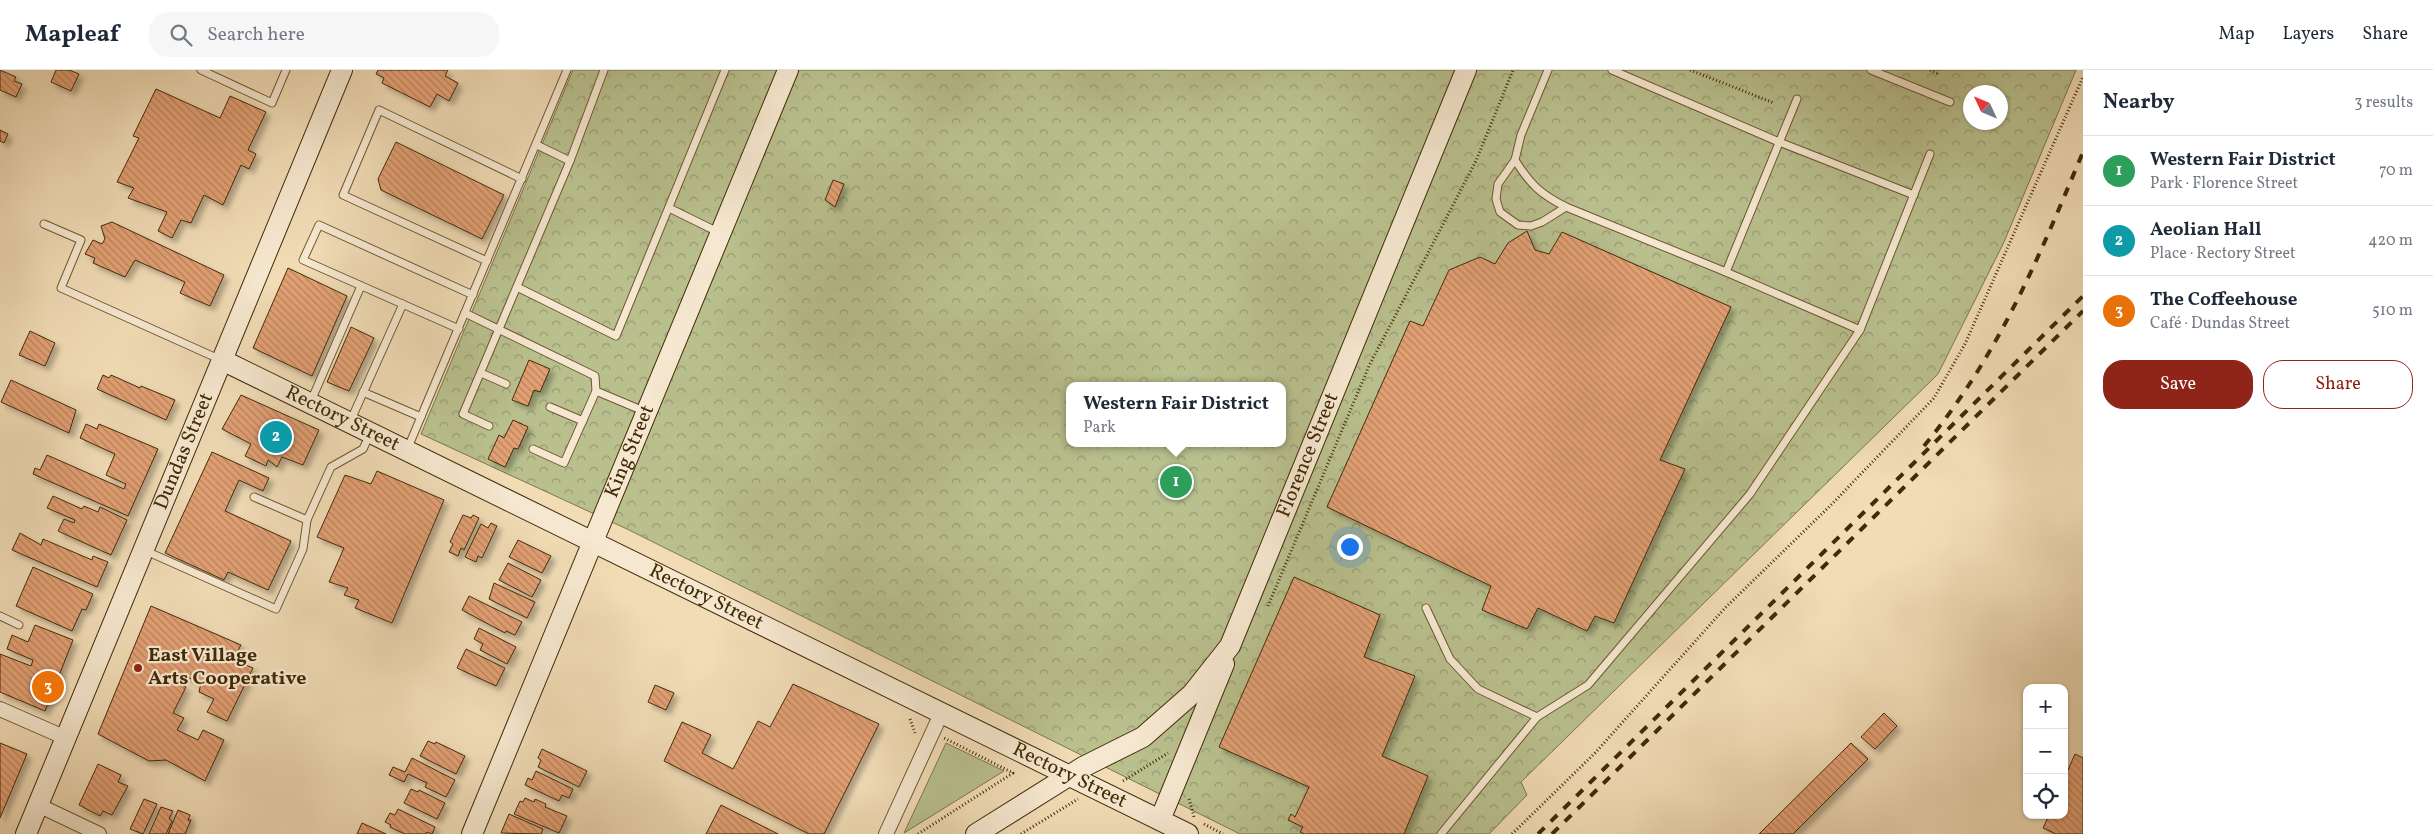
<!DOCTYPE html>
<meta charset="utf-8">
<style>
:root{--surface:#fff;--page:#f6f6f7;--text:#1f2937;--muted:#747a83;--line:#e0e1e3;--accent:#8f2418}
body{margin:0;font-family:Vollkorn,serif;background:var(--page);color:var(--text)}
.controls{position:absolute;right:15px;bottom:15px;display:grid;overflow:hidden;border-radius:10px;box-shadow:0 1px 4px #0004}
.controls button{width:45px;height:45px;display:grid;place-items:center;padding:0;border:0;border-bottom:1px solid var(--line);background:var(--surface);color:var(--text);font:25px sans-serif}
.compass{position:absolute;left:1963px;top:15px;width:45px;height:45px;border-radius:50%;background:var(--surface);box-shadow:0 1px 4px #0004;rotate:314deg}
.you{position:absolute;left:1349px;top:476px;width:18px;height:18px;margin:-12px;border:4px solid #fff;border-radius:50%;background:#1a73e8;box-shadow:0 0 0 8px #1a73e833}
.badge{display:grid;place-items:center;width:32px;height:32px;border-radius:50%;background:var(--accent);color:#fff;font-size:16px;font-weight:700}
.pin{position:absolute;translate:-50% -50%;border:2px solid #fff;box-shadow:0 1px 5px #0006}
.popup{position:absolute;left:1066px;top:312px;width:220px;height:65px;box-sizing:border-box;display:grid;place-content:center;border-radius:10px;background:var(--surface);filter:drop-shadow(0 1px 4px #0005);font-size:16px;white-space:nowrap;color:var(--muted)}
.popup b{font-size:19px;color:var(--text)}
.popup::after{content:'';position:absolute;left:50%;top:100%;margin-left:-10px;border:10px solid transparent;border-top-color:var(--surface)}
.list{margin:0;padding:0;list-style:none}
h2{display:flex;justify-content:space-between;align-items:center;height:65px;margin:0;padding:0 20px;font-size:21px}
h2 small{font-size:16px;font-weight:400;color:var(--muted)}
.list li{display:grid;grid-template-columns:32px 1fr auto;gap:15px;align-items:center;box-sizing:border-box;height:70px;padding:0 20px;border-top:1px solid var(--line)}
.list b{display:block;font-size:19px;white-space:nowrap}
.list p{margin:0;font-size:16px;white-space:nowrap;color:var(--muted)}
.list em{font-size:16px;font-style:normal;color:var(--muted)}
.actions{display:flex;gap:10px;padding:15px 20px}
.actions a{flex:1;padding:11px 0;border:1px solid var(--accent);border-radius:20px;text-align:center;font-size:18px;color:var(--accent)}
.actions .main{background:var(--accent);color:#fff}
.icon{flex:none;width:28px;height:28px;fill:none;stroke:currentColor;stroke-width:2;stroke-linecap:round;stroke-linejoin:round}
.map{position:relative;flex:none;width:2083px;height:764px;overflow:hidden}
header{display:flex;align-items:center;gap:30px;box-sizing:border-box;height:70px;padding:0 25px;background:var(--surface);border-bottom:1px solid var(--line)}
header strong{font-size:24px}
nav{display:flex;gap:28px;margin-inline-start:auto;font-size:18px}
.search{width:350px;height:45px;background:var(--page);display:flex;align-items:center;gap:12px;box-sizing:border-box;padding:0 18px;border-radius:20px;color:var(--muted);font-size:19px}
main{display:flex}
aside{flex:1;background:var(--surface)}
.map>svg:first-child{display:block}
.grass{fill:#b9c08e;stroke:#7d764a}
.park{fill:url(#park-crowns);stroke:#7d764a;fill-rule:evenodd}
.building{fill:url(#building-back-hatch);stroke:#412b07;filter:url(#shadow)}
.lines{fill:none;stroke-linecap:round;stroke-linejoin:round}
.lane-casing{stroke:#6d5733;stroke-width:9}
.street-casing{stroke:#6d5733;stroke-width:16}
.secondary-casing{stroke:#412b07;stroke-width:22}
.path{stroke:#412b07;stroke-width:3;stroke-dasharray:1 2.5;stroke-linecap:butt}
.lane{stroke:#f6e8d0;stroke-width:7}
.street{stroke:#f6e8d0;stroke-width:14}
.secondary{stroke:#f6e8d0;stroke-width:20}
.rail{stroke:#412b07;stroke-width:4;stroke-dasharray:9 9;stroke-linecap:butt}
.poi-dot{fill:#8f2418;stroke:#f6e8d0;stroke-width:2}
.labels{text-anchor:middle;dominant-baseline:central;stroke-width:4.5;stroke-linejoin:round;paint-order:stroke}
.street-label{font-size:20px;fill:#412b07;stroke:#f6e8d0}
.poi-label{font-size:20px;font-weight:bold;fill:#412b07;stroke:#f6e8d0;text-anchor:start}
</style>
<header>
<strong>Mapleaf</strong>
<div class="search"><svg class="icon" aria-label="search" viewBox="0 0 24 24"><circle cx="10" cy="10" r="6"/><path d="M15 15l6 6"/></svg>Search here</div>
<nav><a>Map</a><a>Layers</a><a>Share</a></nav>
</header>
<main>
<div class="map">
<svg width="2083" height="764" viewBox="0 0 2083 764">
<defs>
<pattern id="park-crowns" width="20" height="18" patternUnits="userSpaceOnUse" patternTransform="scale(1.25)"><rect width="20" height="18" fill="#b9c08e"/><path d="M2 6a3 3 0 1 1 6 0M12 15a3 3 0 1 1 6 0" fill="none" stroke="#989c72"/></pattern>
<pattern id="building-back-hatch" width="6" height="6" patternUnits="userSpaceOnUse" patternTransform="scale(1.25)"><rect width="6" height="6" fill="#e3a074"/><path d="M-1 5l2 2M0 0l6 6M5-1l2 2" fill="none" stroke="#ba835d"/></pattern>
<filter id="shadow"><feDropShadow dx="4.5" dy="4.5" stdDeviation="2.5" flood-color="#0004"/></filter>
</defs>
<rect width="100%" height="100%" fill="#f1dcb6"/>
<filter id="stains"><feTurbulence type="fractalNoise" baseFrequency=".004" numOctaves="4"/><feColorMatrix values="0 0 0 0 .2 0 0 0 0 .09 0 0 0 0 .02 0 0 0 .5 -.17"/></filter>
<radialGradient id="worn" r=".72"><stop offset=".6" stop-color="#630" stop-opacity="0"/><stop offset="1" stop-color="#630" stop-opacity=".3"/></radialGradient>
<!-- grass -->
<polygon class="grass" points="946,673 1004,701 904,763"/>
<!-- park -->
<path class="park" d="M573,0h1503l-72,172 -66,132 -417,408 6,13 -38,39h-249l-613,-305 -206,-95zM1970,22h30v30h-30zM1070,316h212v57h-212z"/>
<!-- building -->
<g class="building">
<polygon points="0,0 16,7 14,11 22,14 16,27 0,20"/>
<polygon points="56,0 69,0 79,4 71,21 51,12"/>
<polygon points="378,0 448,0 445,6 458,13 449,31 437,24 430,37 382,13 384,8 376,4"/>
<polygon points="156,19 220,48 230,26 266,42 248,80 256,84 249,99 241,95 223,135 204,125 191,153 181,150 172,168 158,161 167,142 128,128 134,118 117,112 139,68 133,66"/>
<polygon points="0,60 8,64 4,73 0,71"/>
<polygon points="396,72 504,125 482,169 381,120 378,109"/>
<polygon points="833,110 844,114 835,137 825,130"/>
<polygon points="112,152 224,205 210,236 180,223 185,212 135,190 125,207 93,193 95,188 85,184 93,170 102,174 105,169 101,156"/>
<polygon points="1527,161 1535,180 1549,184 1562,162 1731,237 1660,390 1685,399 1614,553 1595,546 1587,561 1538,538 1527,559 1482,540 1491,516 1327,437 1410,251 1423,256 1449,200 1480,187 1495,194 1508,173"/>
<polygon points="288,198 347,226 312,306 253,278"/>
<polygon points="351,257 374,268 349,321 327,312"/>
<polygon points="30,261 55,273 45,296 19,285"/>
<polygon points="529,290 550,299 540,322 534,320 528,336 512,330"/>
<polygon points="103,305 109,308 111,305 140,318 141,316 175,330 166,350 97,319"/>
<polygon points="11,310 76,340 69,363 1,332"/>
<polygon points="241,325 319,360 303,395 282,387 277,397 268,390 266,396 245,386 251,374 222,359"/>
<polygon points="513,350 528,357 518,379 514,378 505,397 488,389 499,365 504,368"/>
<polygon points="86,354 97,359 99,354 158,379 128,446 33,404 35,398 40,400 47,385 124,419 126,414 106,405 115,384 80,368"/>
<polygon points="212,382 269,408 263,421 239,410 225,441 291,471 268,520 228,502 224,510 165,483"/>
<polygon points="377,401 444,430 392,553 355,538 359,530 344,525 348,518 329,512 344,478 317,467 345,405 371,414"/>
<polygon points="53,426 82,439 84,436 98,442 100,437 127,450 111,485 58,461 64,449 74,453 75,450 47,438"/>
<polygon points="463,445 471,448 473,445 479,448 464,480 461,478 458,486 449,482 453,474 450,472"/>
<polygon points="491,453 497,456 482,488 478,486 476,492 465,487 481,454 488,458"/>
<polygon points="20,463 41,475 43,469 92,490 93,486 108,492 97,517 12,480"/>
<polygon points="518,470 551,486 542,503 509,487"/>
<polygon points="508,493 541,510 532,527 499,510"/>
<polygon points="33,497 93,524 86,540 82,539 72,561 16,536"/>
<polygon points="1294,507 1380,545 1364,587 1415,606 1382,686 1428,706 1404,764 1304,764 1300,762 1303,757 1288,750 1291,744 1295,747 1309,717 1219,677"/>
<polygon points="494,513 535,532 527,548 489,529"/>
<polygon points="469,526 522,552 515,565 506,561 505,563 462,540"/>
<polygon points="151,536 241,575 233,590 253,598 227,651 207,642 214,629 199,622 201,613 178,603 174,612 186,617 173,643 184,648 177,660 198,670 203,660 224,670 205,711 166,690 149,691 98,664"/>
<polygon points="35,555 73,570 45,641 0,622 0,584 31,596 33,590 7,579 12,565 28,572"/>
<polygon points="479,558 516,577 507,594 480,580 483,574 474,569"/>
<polygon points="466,579 505,598 496,616 457,598"/>
<polygon points="793,614 879,654 824,764 809,764 664,691 682,652 711,665 702,683 733,699 758,651 770,657"/>
<polygon points="655,615 674,623 666,640 648,632"/>
<polygon points="1884,643 1897,656 1875,679 1861,667"/>
<polygon points="428,671 435,674 436,672 465,686 456,704 420,686"/>
<polygon points="0,673 27,684 0,748"/>
<polygon points="1851,673 1868,689 1793,764 1759,764"/>
<polygon points="542,679 587,701 579,717 538,697 541,690 538,688"/>
<polygon points="2075,684 2083,688 2083,764 2056,764 2043,758 2049,745 2064,745 2064,709"/>
<polygon points="412,688 455,710 446,727 425,717 427,713 408,704 404,712 389,705 393,697 405,702"/>
<polygon points="98,694 121,705 118,712 128,716 112,745 103,741 100,746 79,735"/>
<polygon points="536,701 573,719 569,728 562,725 559,731 525,715 528,708 532,710"/>
<polygon points="411,719 418,722 419,720 445,733 437,749 404,733"/>
<polygon points="525,728 534,732 535,729 546,734 545,737 567,746 559,763 514,744 520,731 523,732"/>
<polygon points="144,729 157,734 143,764 130,759"/>
<polygon points="721,735 778,764 706,764"/>
<polygon points="161,737 173,741 169,749 172,751 166,764 149,764"/>
<polygon points="398,739 435,757 432,764 427,762 426,764 405,764 390,757 391,755 385,752 390,743 395,745"/>
<polygon points="178,740 190,745 188,750 191,750 185,764 168,764"/>
<polygon points="509,744 543,759 541,764 501,763"/>
<polygon points="362,753 386,764 357,764"/>
</g>
<g class="lines">
<defs>
<g id="lane">
<polyline points="201,0 272,33 286,0"/>
<polyline points="1548,0 1521,65 1515,90 1498,114 1496,129 1500,142 1518,155 1531,156 1542,152 1566,137 1726,202 1860,260 1930,84"/>
<polyline points="1612,0 1779,72 1914,125"/>
<polyline points="1871,0 1950,32"/>
<polyline points="537,75 570,91"/>
<path d="M1515,90c15,24 25,34 51,47"/>
<polyline points="669,138 718,162"/>
<polyline points="44,154 81,170 61,218 219,289"/>
<polyline points="487,191 343,125 379,40 522,109"/>
<polyline points="1726,202 1797,29"/>
<polyline points="517,217 616,266 725,0"/>
<polyline points="465,243 595,306 596,321 646,342"/>
<polyline points="459,259 303,190 319,155 473,225"/>
<polyline points="481,303 506,314"/>
<polyline points="363,322 421,347"/>
<polyline points="311,331 361,216"/>
<polyline points="550,337 583,351"/>
<polyline points="350,352 403,234"/>
<polyline points="489,356 463,344 570,91 604,0"/>
<polyline points="533,379 564,393 596,321"/>
<polyline points="407,380 567,0"/>
<polyline points="307,450 331,397 363,379 370,364"/>
<polyline points="146,481 276,539 303,479 307,450 254,427"/>
<polyline points="1426,538 1450,589 1478,619 1537,647 1588,615 1750,424 1860,260"/>
<polyline points="0,546 19,555"/>
<polyline points="1441,764 1537,647"/>
</g>
<g id="street">
<polyline points="0,639 66,668"/>
<polyline points="38,735 99,764"/>
<polyline points="886,764 941,644"/>
</g>
<g id="secondary">
<path id="s1" d="M222,290l966,474"/>
<polyline points="1160,750 1224,594"/>
<path id="s2" d="M26,764l316,-764"/>
<path id="s3" d="M472,764l316,-764"/>
<path id="s4" d="M976,764l107,-67 60,-30 49,-43 38,-48 236,-576"/>
</g>
</defs>
<!-- lane casing -->
<use href="#lane" class="lane-casing"/>
<!-- street casing -->
<use href="#street" class="street-casing"/>
<!-- secondary casing -->
<use href="#secondary" class="secondary-casing"/>
<!-- path -->
<g class="path">
<polyline points="1690,0 1774,33"/>
<polyline points="1930,0 1937,3 1938,0"/>
<polyline points="1268,536 1369,296 1476,91 1513,0"/>
<polyline points="910,649 915,663"/>
<polyline points="1123,711 1168,683"/>
<polyline points="1189,729 1194,747"/>
<polyline points="1204,754 1223,764"/>
<polyline points="918,764 1013,703 944,668"/>
<polyline points="1021,764 1078,729"/>
<polyline points="1512,764 1595,683 1725,538 1832,434 1934,328 1965,274 2083,7"/>
</g>
<!-- lane -->
<use href="#lane" class="lane"/>
<!-- street -->
<use href="#street" class="street"/>
<!-- secondary -->
<use href="#secondary" class="secondary"/>
<!-- rail -->
<g class="rail">
<path d="M1924,376c75,-91 114,-187 159,-294"/>
<polyline points="1538,764 2083,226"/>
<polyline points="1552,764 2083,241"/>
</g>
</g>
<!-- markers -->
<circle class="poi-dot" cx="138" cy="598" r="5"/>
<g class="labels">
<!-- street labels -->
<g class="street-label">
<text stroke="none"><textPath href="#s1" startOffset="134">Rectory Street</textPath></text>
<text stroke="none"><textPath href="#s2" startOffset="414">Dundas Street</textPath></text>
<text stroke="none"><textPath href="#s3" startOffset="414">King Street</textPath></text>
<text stroke="none"><textPath href="#s4" startOffset="526">Florence Street</textPath></text>
<text stroke="none"><textPath href="#s1" startOffset="539">Rectory Street</textPath></text>
<text stroke="none"><textPath href="#s1" startOffset="944">Rectory Street</textPath></text>
</g>
<!-- poi labels -->
<g class="poi-label">
<text x="148" y="586">East Village<tspan x="148" dy="23">Arts Cooperative</tspan></text>
</g>
</g>
<rect width="100%" height="100%" filter="url(#stains)"/>
<rect width="100%" height="100%" fill="url(#worn)"/>
</svg>
<div class="controls">
<button>+</button>
<button>−</button>
<button><svg class="icon" aria-label="locate" viewBox="0 0 24 24"><circle cx="12" cy="12" r="6"/><path d="M12 2v4M12 18v4M2 12h4M18 12h4"/></svg></button>
</div>
<svg class="compass" viewBox="-18 -18 36 36"><path d="M0-13l5 13h-10z" fill="#e53935"/><path d="M0 13l5-13h-10z" fill="#747a83"/></svg>
<div class="you"></div>
<div class="pin badge" style="left:1176px;top:412px;background:#2e9e5b">1</div>
<div class="popup"><b>Western Fair District</b>Park</div>
<div class="pin badge" style="left:276px;top:367px;background:#0f9aa8">2</div>
<div class="pin badge" style="left:48px;top:617px;background:#e8710a">3</div>
</div>
<aside>
<h2>Nearby<small>3 results</small></h2>
<ul class="list">
<li><span class="badge" style="background:#2e9e5b">1</span><div><b>Western Fair District</b><p>Park · Florence Street</p></div><em>70 m</em></li>
<li><span class="badge" style="background:#0f9aa8">2</span><div><b>Aeolian Hall</b><p>Place · Rectory Street</p></div><em>420 m</em></li>
<li><span class="badge" style="background:#e8710a">3</span><div><b>The Coffeehouse</b><p>Café · Dundas Street</p></div><em>510 m</em></li>
</ul>
<div class="actions"><a class="main">Save</a><a>Share</a></div>
</aside>
</main>
